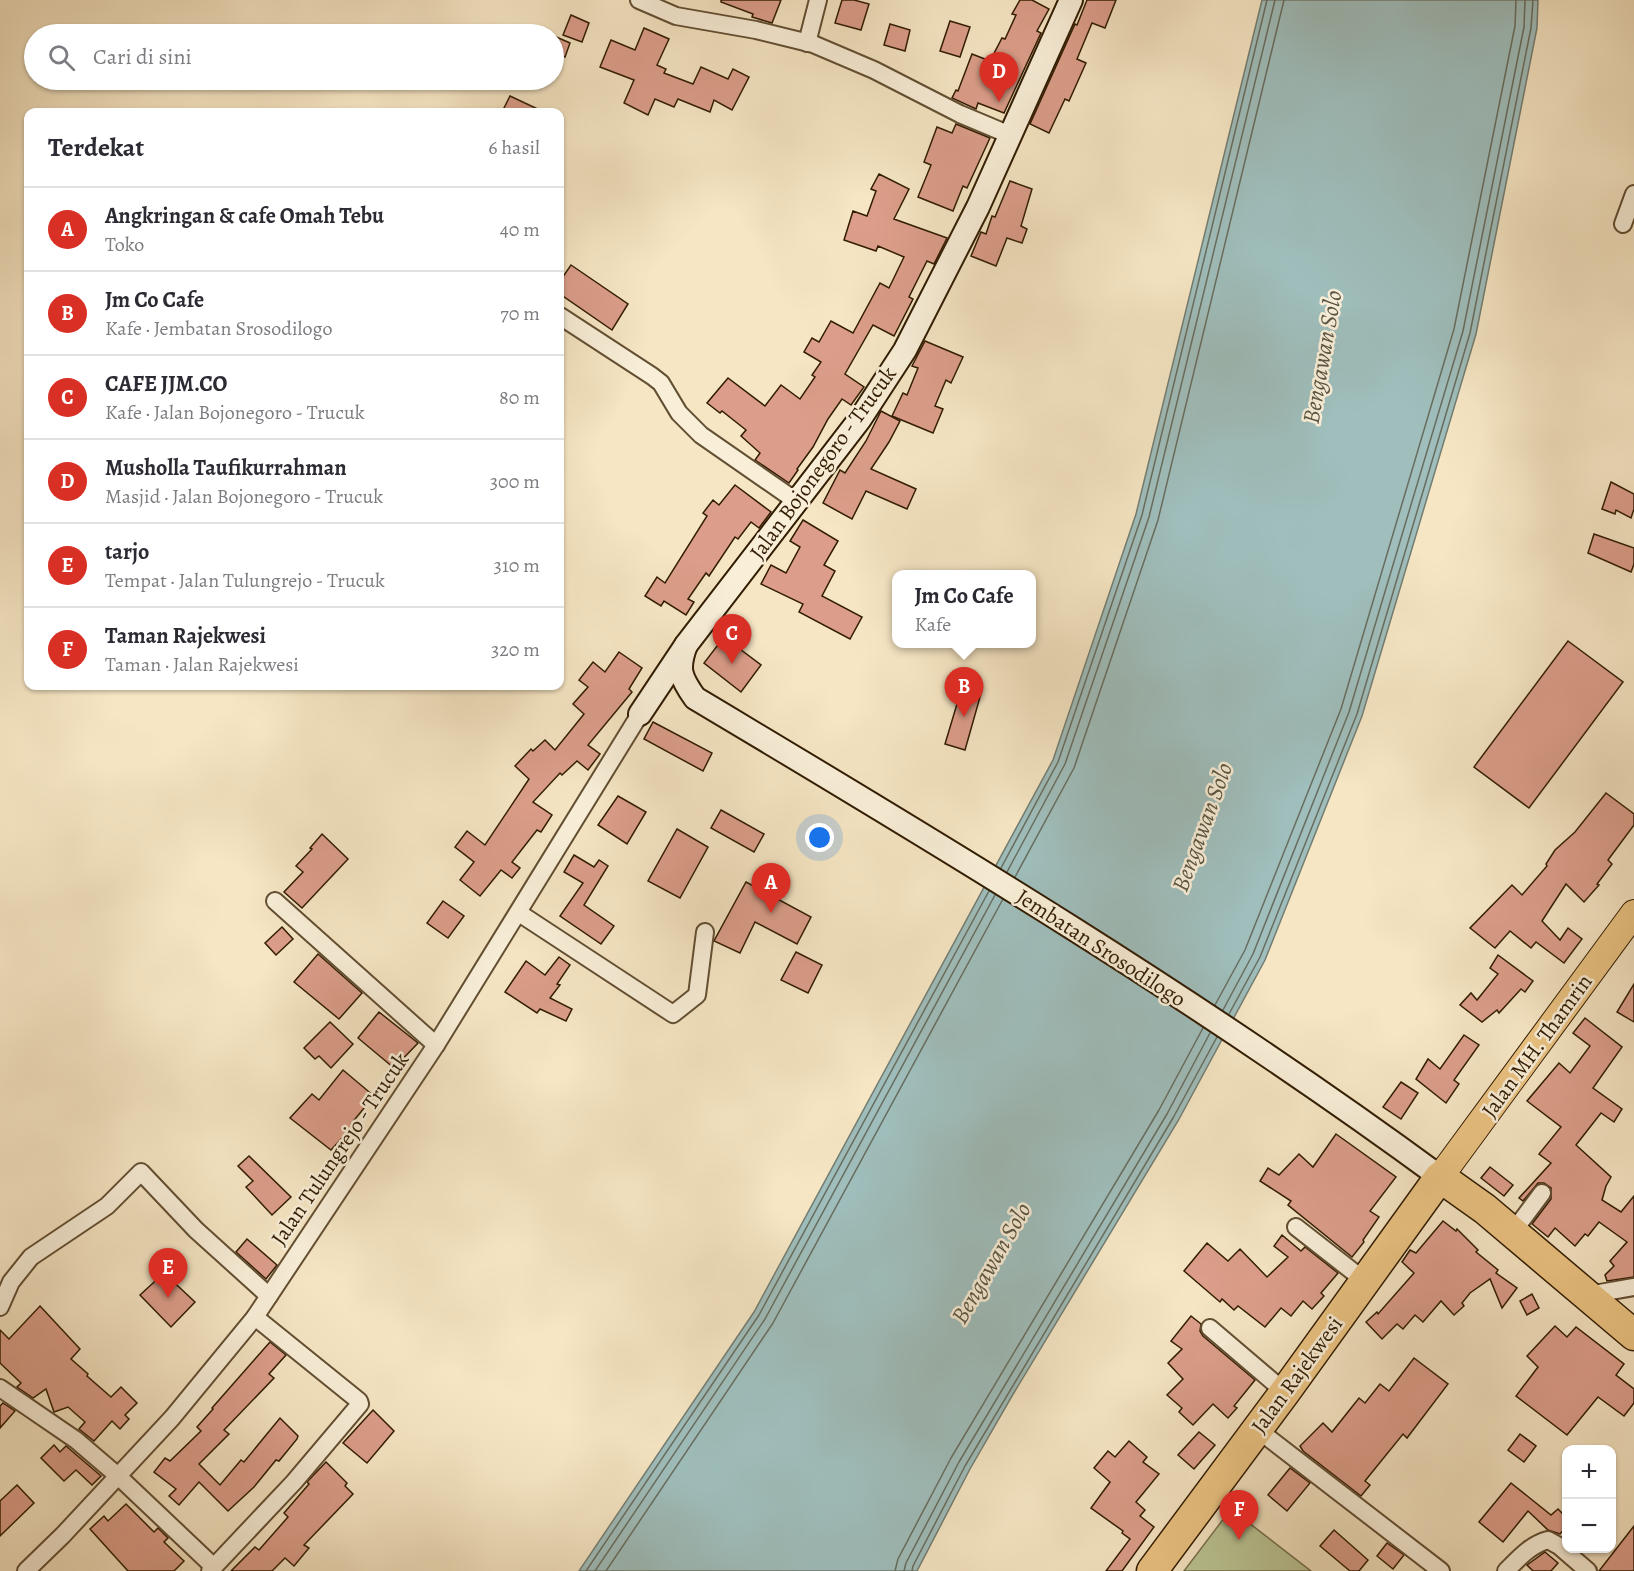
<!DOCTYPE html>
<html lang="id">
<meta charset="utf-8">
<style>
:root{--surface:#fff;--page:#f2f2f3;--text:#2b2b33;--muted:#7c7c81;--line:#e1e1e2;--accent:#d93025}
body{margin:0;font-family:Alegreya,serif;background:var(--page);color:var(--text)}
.controls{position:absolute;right:18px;bottom:18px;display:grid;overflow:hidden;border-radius:12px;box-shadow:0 2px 4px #0004}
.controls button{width:54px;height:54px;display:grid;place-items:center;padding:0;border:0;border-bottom:2px solid var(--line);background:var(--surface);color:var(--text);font:30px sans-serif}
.you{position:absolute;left:820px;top:838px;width:21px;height:21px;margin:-15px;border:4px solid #fff;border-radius:50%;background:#1a73e8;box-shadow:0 0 0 9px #1a73e833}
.badge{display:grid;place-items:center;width:39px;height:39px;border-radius:50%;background:var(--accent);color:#fff;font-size:20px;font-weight:700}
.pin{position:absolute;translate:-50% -50px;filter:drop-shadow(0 2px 3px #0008)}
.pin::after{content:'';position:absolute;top:32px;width:21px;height:18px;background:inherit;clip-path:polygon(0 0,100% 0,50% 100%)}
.popup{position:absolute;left:892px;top:570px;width:144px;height:78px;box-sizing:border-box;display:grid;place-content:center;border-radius:12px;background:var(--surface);filter:drop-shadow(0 2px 4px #0005);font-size:20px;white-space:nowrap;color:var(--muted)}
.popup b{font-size:22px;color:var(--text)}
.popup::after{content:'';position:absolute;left:50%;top:100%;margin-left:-12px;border:12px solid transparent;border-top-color:var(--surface)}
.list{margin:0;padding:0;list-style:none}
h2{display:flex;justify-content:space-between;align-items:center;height:78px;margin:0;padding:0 24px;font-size:26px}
h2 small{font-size:20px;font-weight:400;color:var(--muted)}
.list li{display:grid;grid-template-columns:39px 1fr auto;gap:18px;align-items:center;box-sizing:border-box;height:84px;padding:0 24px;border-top:2px solid var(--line)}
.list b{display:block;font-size:22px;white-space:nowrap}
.list p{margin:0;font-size:20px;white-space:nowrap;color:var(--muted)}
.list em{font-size:20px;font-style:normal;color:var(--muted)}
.icon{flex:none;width:33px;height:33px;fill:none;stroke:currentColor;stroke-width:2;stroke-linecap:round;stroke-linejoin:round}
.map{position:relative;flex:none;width:1634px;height:1571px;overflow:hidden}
.search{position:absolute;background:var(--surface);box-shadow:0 2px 4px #0004;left:24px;top:24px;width:540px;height:66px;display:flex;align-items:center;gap:15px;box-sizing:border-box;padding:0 21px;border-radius:33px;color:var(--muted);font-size:22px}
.panel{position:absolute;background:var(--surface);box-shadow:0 2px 4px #0004;left:24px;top:108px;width:540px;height:582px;border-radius:12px}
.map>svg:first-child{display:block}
.green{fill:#bbc595;stroke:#76704c;stroke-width:1.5}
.water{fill:#9fbebc;stroke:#737d72;stroke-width:1.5}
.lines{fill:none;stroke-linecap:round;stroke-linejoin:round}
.shore{stroke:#686d5f;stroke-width:1.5}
.building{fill:#dc9e8a;stroke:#311c02;stroke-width:1.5}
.street-casing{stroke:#624e32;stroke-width:20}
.secondary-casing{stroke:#311c02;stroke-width:26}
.primary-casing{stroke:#311c02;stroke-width:28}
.highway-casing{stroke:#311c02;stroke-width:33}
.street{stroke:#f9efd9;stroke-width:16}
.secondary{stroke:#f9efd9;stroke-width:22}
.primary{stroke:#ebc382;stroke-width:26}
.highway{stroke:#ebc382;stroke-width:30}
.labels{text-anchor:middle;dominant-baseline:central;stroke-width:5;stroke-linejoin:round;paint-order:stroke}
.street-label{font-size:22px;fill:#311c02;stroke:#f9efd9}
.water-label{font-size:24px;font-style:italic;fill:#585543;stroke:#f9efd9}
</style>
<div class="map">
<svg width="1634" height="1571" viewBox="0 0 1634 1571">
<rect width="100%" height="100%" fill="#f6e6c4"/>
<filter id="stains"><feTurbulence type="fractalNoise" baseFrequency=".00333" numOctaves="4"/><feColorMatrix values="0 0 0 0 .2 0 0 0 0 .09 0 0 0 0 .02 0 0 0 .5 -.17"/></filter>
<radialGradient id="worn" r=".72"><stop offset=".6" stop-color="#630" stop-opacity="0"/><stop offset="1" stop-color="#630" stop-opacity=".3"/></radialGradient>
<!-- green -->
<polygon class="green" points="1231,1509 1311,1571 1184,1571"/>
<!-- water -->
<polygon class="water" points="1262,0 1538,0 1537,28 1476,334 1362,716 1265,960 1178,1121 1012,1396 970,1469 917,1571 579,1571 754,1312 1053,760 1136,514"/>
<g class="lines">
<!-- shore -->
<g class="shore">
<polyline points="1001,868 1058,762 1142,515 1267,0"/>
<polyline points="1007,872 1065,764 1149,517 1275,0"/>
<polyline points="1015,877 1074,768 1158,520 1284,0"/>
<polyline points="1215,1005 1245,950 1341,709 1454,329 1515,26 1516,0"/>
<polyline points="1223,1010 1253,954 1349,712 1463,331 1524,27 1525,0"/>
<polyline points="1229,1014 1260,957 1357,714 1470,333 1531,28 1533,0"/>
<polyline points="586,1571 759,1315 989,891"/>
<polyline points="595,1571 765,1319 995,895"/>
<polyline points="606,1571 773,1323 1003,899"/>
<polyline points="895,1571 898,1559 951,1458 1159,1110 1203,1028"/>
<polyline points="904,1571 906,1563 959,1462 1167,1114 1210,1033"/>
<polyline points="912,1571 913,1566 965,1466 1173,1118 1217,1037"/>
</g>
</g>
<!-- building -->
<g class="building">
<polygon points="721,0 781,0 772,23 752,17 753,14 721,2"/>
<polygon points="842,0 854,0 869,4 861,30 835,23"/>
<polygon points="1020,0 1032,0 1049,9 1037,31 1041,33 1004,113 978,103 976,109 952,98 956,90 958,91 972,54 990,61 1002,38 1005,39 1016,15 1012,14"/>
<polygon points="1087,0 1116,0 1105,28 1092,23 1077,59 1086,63 1069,101 1065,99 1049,133 1030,124 1075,24 1077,25"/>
<polygon points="571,15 589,23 582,42 563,35"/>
<polygon points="950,21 970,27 960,57 940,51"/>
<polygon points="890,24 910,30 905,51 884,45"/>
<polygon points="644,28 669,39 657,65 666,69 664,73 693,84 701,67 728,79 733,69 749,77 732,110 714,100 710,112 678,99 674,107 655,99 648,115 624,103 634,80 600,67 611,40 635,50"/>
<polygon points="554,36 570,43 565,57 554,53"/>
<polygon points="510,96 544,112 502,112"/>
<polygon points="956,124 990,138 967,188 963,186 953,211 918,197 931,165 924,162 937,127 952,133"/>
<polygon points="879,174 909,189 894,219 947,238 934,264 927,261 909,297 913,299 894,336 873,325 845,374 864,387 851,405 842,399 828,419 813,447 797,469 798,470 789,483 755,460 760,453 741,436 746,430 722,411 720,413 707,403 728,378 765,406 781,385 800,399 815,377 812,375 821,362 804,352 812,338 819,342 831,321 853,333 880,283 889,288 904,257 878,246 876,251 844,240 853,211 867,216 876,191 871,189"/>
<polygon points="1010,181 1032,189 1021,226 1027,229 1022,243 1007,238 996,266 971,256 981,232 986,234 992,216 995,217"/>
<polygon points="571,265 628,304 612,330 560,294 560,281"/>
<polygon points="925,341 963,357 951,383 946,380 935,406 943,409 933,433 892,416 903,393 907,395 918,368 912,366"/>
<polygon points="881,411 900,421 889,442 871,469 916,489 907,509 866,491 852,519 823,503 840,470 845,473 866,441"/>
<polygon points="1611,482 1634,494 1634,509 1631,518 1616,510 1615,514 1602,509"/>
<polygon points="735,485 771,512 759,528 751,522 738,539 735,537 709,576 706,573 688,599 694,602 686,615 664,601 661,606 645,596 657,577 665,583 707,516 703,513 713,500 719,505"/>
<polygon points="803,520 838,541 824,565 835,571 822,596 862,617 850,639 799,612 803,604 761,584 771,565 786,573 800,547 790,541"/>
<polygon points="1594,534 1634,548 1634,564 1631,572 1588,553"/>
<polygon points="724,637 761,665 741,692 704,663"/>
<polygon points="1568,641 1623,682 1529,808 1474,767"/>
<polygon points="619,652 642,668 629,689 632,692 588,745 600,754 588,770 577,761 562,775 560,773 533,802 552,815 541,832 537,830 512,862 520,868 512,878 501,870 480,896 460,880 474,862 455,847 467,831 485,845 529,779 515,766 531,749 533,751 545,740 555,750 584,714 573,704 588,687 579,680 593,662 605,672"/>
<polygon points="963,684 982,690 965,750 945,744"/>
<polygon points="653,722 712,753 703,771 644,739"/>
<polygon points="1606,793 1634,814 1634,825 1608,860 1612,864 1597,884 1599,885 1584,902 1566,884 1542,921 1560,940 1568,928 1582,939 1564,963 1536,942 1531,948 1510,931 1495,948 1470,928 1512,885 1522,895 1547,866 1546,864 1555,850 1575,832"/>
<polygon points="618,796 646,812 627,844 598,825"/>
<polygon points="721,810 764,834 754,852 711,828"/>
<polygon points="677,829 708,847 680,898 648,881"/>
<polygon points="322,834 348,859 302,908 284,892 303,872 296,866 312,849 310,848"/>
<polygon points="574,855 594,867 599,860 608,866 584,905 614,926 601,944 560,916 583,883 564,872"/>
<polygon points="746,882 811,917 797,944 755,922 740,953 714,941"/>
<polygon points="443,901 464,916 448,938 427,923"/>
<polygon points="282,927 293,939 276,955 265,943"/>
<polygon points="796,952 822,965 808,993 781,980"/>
<polygon points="318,954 362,993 339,1019 294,982"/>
<polygon points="1498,955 1533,981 1525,992 1521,989 1499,1013 1497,1010 1482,1022 1460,1005 1471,993 1477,1000 1498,974 1490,968"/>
<polygon points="559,957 570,965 557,984 560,985 550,998 572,1009 566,1021 540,1009 537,1013 505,992 526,961 545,975"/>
<polygon points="1634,984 1634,1022 1617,1012"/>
<polygon points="379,1012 418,1043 394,1068 358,1038"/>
<polygon points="1585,1018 1622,1047 1593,1088 1622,1109 1614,1122 1601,1113 1576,1145 1611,1177 1606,1186 1602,1200 1621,1212 1634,1196 1634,1277 1607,1281 1605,1275 1614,1266 1610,1261 1627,1242 1599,1222 1588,1236 1585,1234 1575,1246 1555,1228 1548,1237 1532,1224 1551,1199 1551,1188 1544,1183 1538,1183 1523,1201 1519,1198 1551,1163 1539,1154 1561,1127 1527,1101 1559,1063 1570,1073 1590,1046 1573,1033"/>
<polygon points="330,1022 353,1044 331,1068 319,1056 315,1059 304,1048"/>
<polygon points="1464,1035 1479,1045 1454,1080 1459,1084 1446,1103 1416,1079 1428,1059 1440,1069"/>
<polygon points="343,1070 374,1096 351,1124 353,1126 331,1150 290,1118 312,1094 319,1100"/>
<polygon points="1401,1082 1418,1093 1401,1119 1383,1107"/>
<polygon points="1336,1134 1396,1177 1370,1211 1379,1217 1363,1240 1364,1242 1352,1257 1288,1205 1291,1201 1260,1181 1268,1168 1279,1175 1299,1154 1313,1167"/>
<polygon points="249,1156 291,1197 272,1215 246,1187 253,1181 238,1166"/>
<polygon points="1490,1167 1513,1185 1504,1196 1481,1178"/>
<polygon points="1443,1221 1456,1231 1457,1229 1478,1250 1476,1252 1498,1270 1496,1273 1517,1288 1502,1308 1490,1279 1470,1293 1462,1303 1464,1306 1454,1315 1441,1301 1423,1322 1415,1315 1403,1329 1397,1324 1382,1339 1366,1322 1377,1312 1378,1314 1414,1273 1402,1262 1410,1250 1416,1253"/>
<polygon points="1282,1235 1301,1251 1305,1247 1338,1273 1321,1293 1324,1296 1312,1309 1303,1301 1291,1316 1281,1308 1265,1327 1238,1306 1234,1310 1222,1299 1220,1302 1184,1271 1207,1243 1228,1261 1240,1249 1267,1277 1288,1257 1274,1246"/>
<polygon points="247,1239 277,1265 266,1279 236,1252"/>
<polygon points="164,1273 195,1302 171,1327 140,1295"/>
<polygon points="1532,1294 1539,1308 1527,1315 1520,1301"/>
<polygon points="40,1306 80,1349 71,1359 88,1374 87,1376 111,1397 121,1387 137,1403 125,1415 129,1419 120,1429 112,1421 94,1441 79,1429 85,1422 68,1407 54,1412 46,1389 33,1398 17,1387 21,1383 0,1363 0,1330 9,1339"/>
<polygon points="1191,1316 1201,1324 1200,1331 1203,1336 1255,1380 1234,1406 1237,1408 1228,1418 1213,1404 1193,1425 1179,1412 1182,1408 1167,1395 1183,1379 1168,1363 1182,1349 1171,1341"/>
<polygon points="1555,1326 1567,1337 1576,1327 1624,1364 1616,1375 1634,1389 1634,1403 1624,1416 1598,1397 1567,1435 1516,1396 1538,1367 1527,1356"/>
<polygon points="270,1342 286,1355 269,1374 274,1378 224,1430 229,1434 199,1464 220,1485 241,1460 244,1462 280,1418 298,1436 297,1439 279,1461 276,1460 254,1487 228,1511 199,1482 179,1505 169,1496 176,1489 154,1472 165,1458 170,1461 201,1431 197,1427 213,1409 212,1408"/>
<polygon points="1414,1358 1448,1384 1407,1438 1403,1434 1365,1481 1370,1485 1361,1496 1303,1451 1300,1446 1323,1423 1332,1432 1359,1398 1365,1403 1380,1384 1389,1391"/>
<polygon points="3,1403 15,1411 0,1428 0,1406"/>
<polygon points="373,1410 394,1431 367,1463 343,1443"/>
<polygon points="1199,1432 1215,1445 1194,1469 1178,1455"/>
<polygon points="1520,1434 1536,1446 1524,1462 1508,1450"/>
<polygon points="1129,1441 1147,1457 1143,1462 1159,1474 1136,1502 1145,1510 1140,1516 1154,1527 1122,1571 1106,1571 1130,1539 1122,1533 1123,1531 1091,1508 1110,1482 1094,1468 1108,1451 1115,1457"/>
<polygon points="54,1445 60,1452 66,1446 101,1476 92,1485 76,1470 64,1481 41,1458"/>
<polygon points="326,1462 347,1483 345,1486 353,1494 304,1545 309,1548 294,1566 285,1558 272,1571 231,1571 255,1547 259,1550 288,1517 284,1513 309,1484 307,1482"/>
<polygon points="1290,1468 1310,1483 1287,1511 1268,1495"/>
<polygon points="1511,1483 1551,1515 1558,1509 1566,1517 1566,1527 1560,1534 1548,1530 1528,1511 1503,1542 1479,1522"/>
<polygon points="17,1485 34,1503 0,1536 0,1501"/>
<polygon points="126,1504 154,1532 158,1528 168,1538 164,1542 184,1561 174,1571 128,1571 90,1529 104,1516 108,1521"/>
<polygon points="1634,1526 1634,1571 1599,1571"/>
<polygon points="1334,1530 1368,1560 1359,1571 1350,1571 1320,1546"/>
<polygon points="1387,1543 1404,1555 1393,1569 1377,1556"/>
<polygon points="1545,1552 1558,1563 1551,1571 1533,1571 1527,1565"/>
</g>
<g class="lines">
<defs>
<g id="street">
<polyline points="639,0 676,16 756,30 813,44 874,70 960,114 1010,135"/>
<polyline points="807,43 818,0"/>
<polyline points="1623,224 1634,194"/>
<polyline points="560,316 652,376 661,383 679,413 701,435 796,501"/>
<polyline points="275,901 436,1045"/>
<polyline points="519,913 673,1014 697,995 705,932"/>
<polyline points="1296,1227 1365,1281"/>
<polyline points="1513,1232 1542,1193"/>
<polyline points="1588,1295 1634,1287"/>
<polyline points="0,1307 11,1282 31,1257 107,1206 141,1172 196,1230 269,1296"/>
<polyline points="1210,1328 1285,1392"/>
<polyline points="0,1388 76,1440 118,1476 214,1567"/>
<polyline points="1257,1429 1441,1571"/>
<polyline points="26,1571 63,1535 172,1418 255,1317 436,1045 640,714"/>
<polyline points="210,1571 294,1482 360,1404 359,1401 255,1317"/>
<path d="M1506,1571c13,-13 24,-26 42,-31l11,6 29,25"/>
</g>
<g id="secondary">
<path d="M686,645c-9,24 -6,32 9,53 253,151 507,304 745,479"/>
<polyline points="640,714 686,645 860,419 905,350 978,207 1071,0"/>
</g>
<polyline id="primary" points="1440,1177 1634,913"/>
<polyline id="highway" points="1152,1571 1285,1392 1440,1177 1485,1209 1634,1335"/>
</defs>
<!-- street casing -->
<use href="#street" class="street-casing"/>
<!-- secondary casing -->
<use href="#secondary" class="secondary-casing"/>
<!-- primary casing -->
<use href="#primary" class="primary-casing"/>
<!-- highway casing -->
<use href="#highway" class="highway-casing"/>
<!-- street -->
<use href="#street" class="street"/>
<!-- secondary -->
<use href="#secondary" class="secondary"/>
<!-- primary -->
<use href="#primary" class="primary"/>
<!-- highway -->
<use href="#highway" class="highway"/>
</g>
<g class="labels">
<!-- street labels -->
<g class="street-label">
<text transform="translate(823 463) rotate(-54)">Jalan Bojonegoro - Trucuk</text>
<text transform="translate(1101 948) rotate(33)">Jembatan Srosodilogo</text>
<text transform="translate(1537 1046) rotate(-54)">Jalan MH. Thamrin</text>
<text transform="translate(340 1149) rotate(-56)">Jalan Tulungrejo - Trucuk</text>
<text transform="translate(1297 1375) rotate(-54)">Jalan Rajekwesi</text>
</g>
<!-- water labels -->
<g class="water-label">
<text transform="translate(1322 357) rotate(-80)">Bengawan Solo</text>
<text transform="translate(1202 827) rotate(-70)">Bengawan Solo</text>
<text transform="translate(991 1263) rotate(-60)">Bengawan Solo</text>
</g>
</g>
<rect width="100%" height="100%" filter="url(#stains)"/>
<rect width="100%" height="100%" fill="url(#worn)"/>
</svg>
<div class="controls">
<button>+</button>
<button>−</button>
</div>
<div class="you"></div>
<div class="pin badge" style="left:771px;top:913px">A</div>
<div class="pin badge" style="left:964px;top:717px">B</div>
<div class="popup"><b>Jm Co Cafe</b>Kafe</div>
<div class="pin badge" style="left:732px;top:664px">C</div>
<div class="pin badge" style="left:999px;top:102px">D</div>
<div class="pin badge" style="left:168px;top:1298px">E</div>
<div class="pin badge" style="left:1239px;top:1540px">F</div>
<div class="search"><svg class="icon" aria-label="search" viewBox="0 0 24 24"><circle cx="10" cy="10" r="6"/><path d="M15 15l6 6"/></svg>Cari di sini</div>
<section class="panel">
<h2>Terdekat<small>6 hasil</small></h2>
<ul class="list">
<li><span class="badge">A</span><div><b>Angkringan &amp; cafe Omah Tebu</b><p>Toko</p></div><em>40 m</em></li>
<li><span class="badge">B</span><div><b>Jm Co Cafe</b><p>Kafe · Jembatan Srosodilogo</p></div><em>70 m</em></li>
<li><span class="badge">C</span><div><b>CAFE JJM.CO</b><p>Kafe · Jalan Bojonegoro - Trucuk</p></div><em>80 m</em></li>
<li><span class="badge">D</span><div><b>Musholla Taufikurrahman</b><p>Masjid · Jalan Bojonegoro - Trucuk</p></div><em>300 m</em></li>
<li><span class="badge">E</span><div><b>tarjo</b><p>Tempat · Jalan Tulungrejo - Trucuk</p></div><em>310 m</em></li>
<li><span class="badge">F</span><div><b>Taman Rajekwesi</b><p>Taman · Jalan Rajekwesi</p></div><em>320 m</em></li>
</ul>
</section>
</div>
